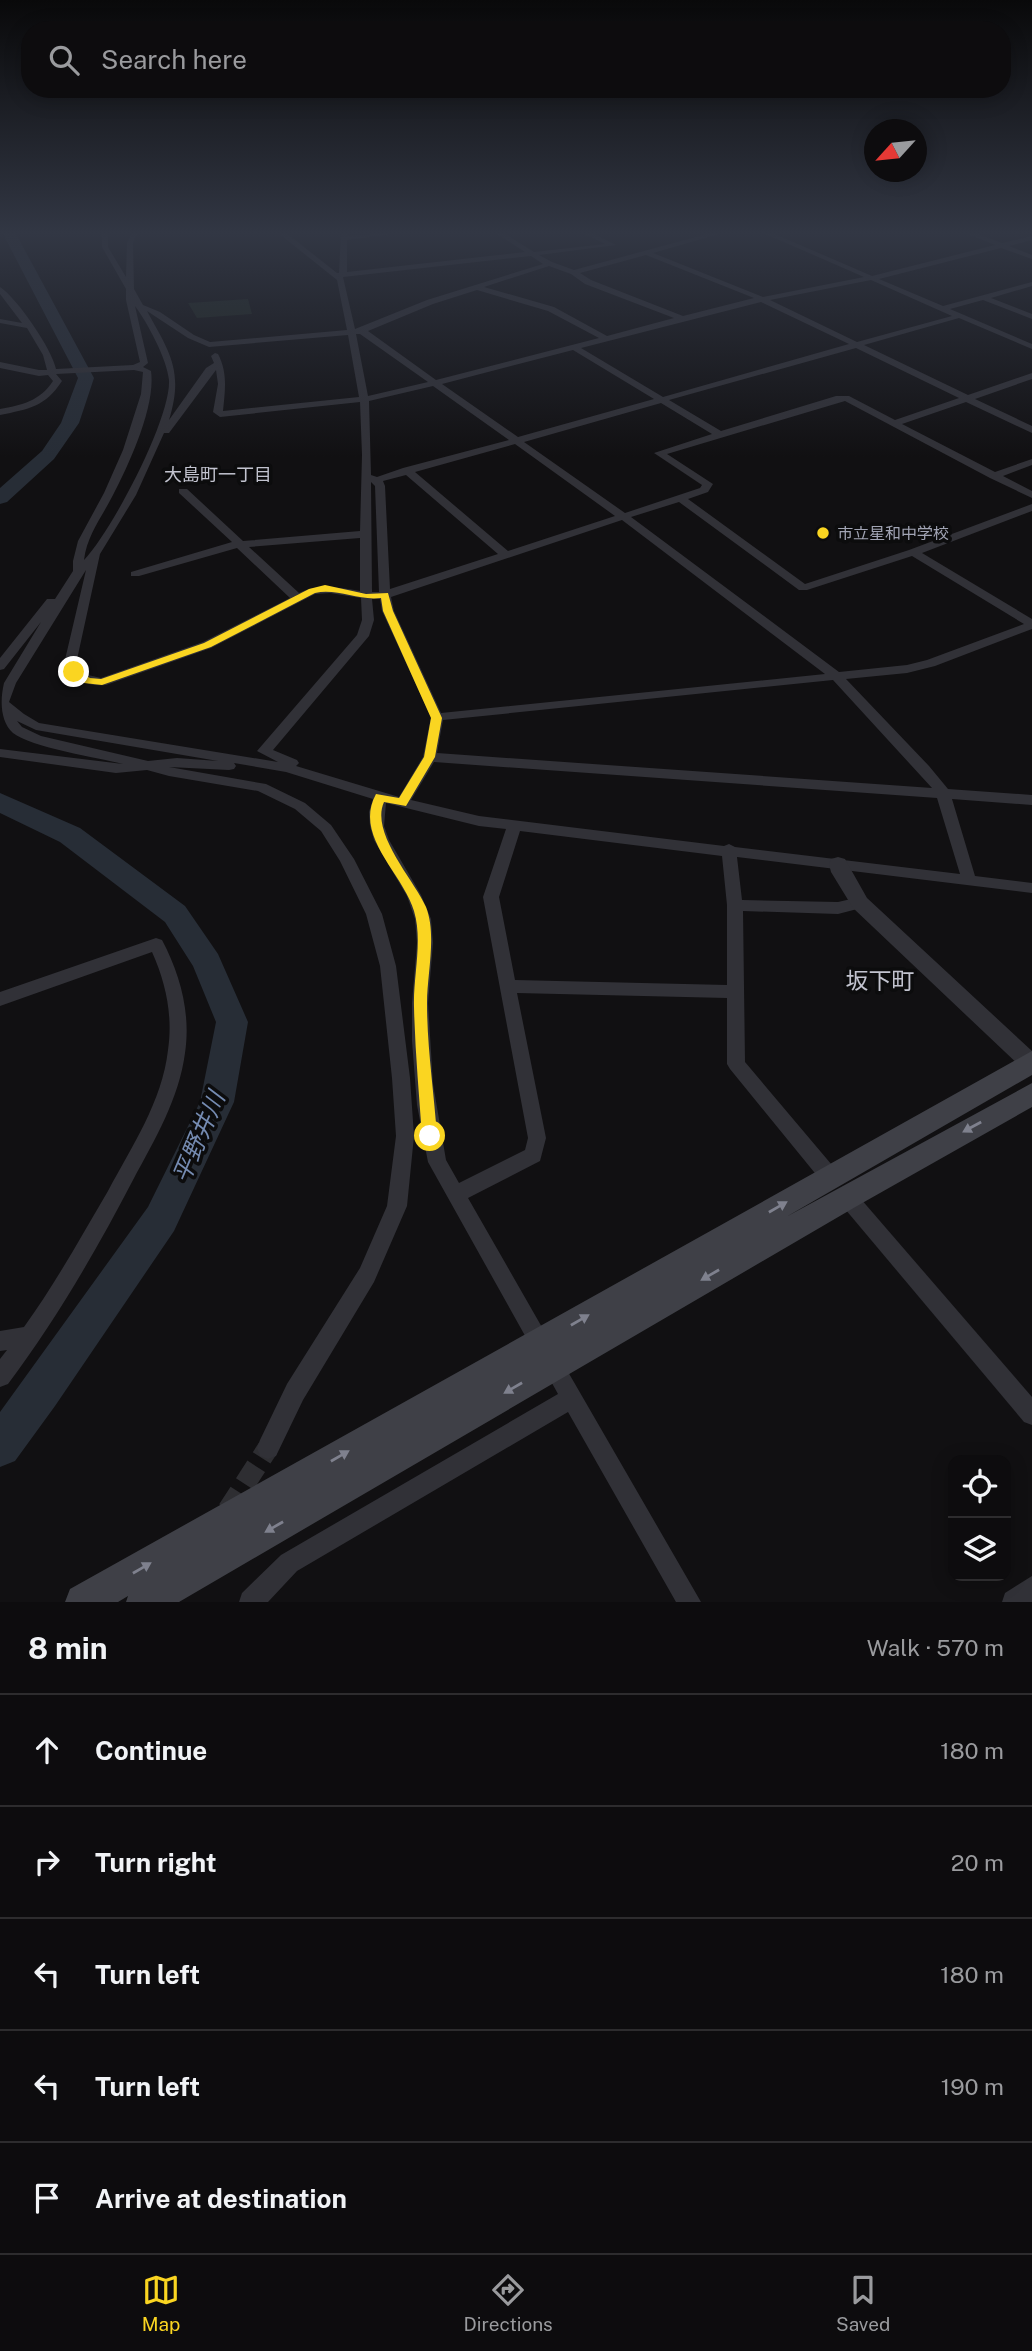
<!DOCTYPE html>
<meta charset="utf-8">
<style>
:root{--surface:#0d0c0e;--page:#1b1a1c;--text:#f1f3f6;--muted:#9a9b9e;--line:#2d2c2e;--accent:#fad521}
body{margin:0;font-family:"Public Sans","Noto Sans JP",sans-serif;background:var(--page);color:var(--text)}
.controls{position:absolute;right:21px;bottom:21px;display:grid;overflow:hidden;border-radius:14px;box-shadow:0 4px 18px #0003}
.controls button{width:63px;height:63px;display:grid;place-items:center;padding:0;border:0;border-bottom:2px solid var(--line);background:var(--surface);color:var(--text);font:35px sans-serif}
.compass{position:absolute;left:864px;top:119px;width:63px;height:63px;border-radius:50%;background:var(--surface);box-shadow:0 4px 18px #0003;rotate:243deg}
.stop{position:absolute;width:21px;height:21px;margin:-16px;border:5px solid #fad521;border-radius:50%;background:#fff}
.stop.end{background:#fad521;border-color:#fff;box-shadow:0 2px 7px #0008}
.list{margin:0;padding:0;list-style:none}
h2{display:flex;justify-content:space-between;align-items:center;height:91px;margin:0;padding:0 28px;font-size:30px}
h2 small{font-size:23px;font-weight:400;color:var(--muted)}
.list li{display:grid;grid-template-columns:46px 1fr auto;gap:21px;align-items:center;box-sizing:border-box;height:112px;padding:0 28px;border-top:2px solid var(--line)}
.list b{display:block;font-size:26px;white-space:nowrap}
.list em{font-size:23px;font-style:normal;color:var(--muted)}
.icon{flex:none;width:38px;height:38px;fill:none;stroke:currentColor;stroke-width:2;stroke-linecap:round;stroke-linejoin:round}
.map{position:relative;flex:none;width:1032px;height:1602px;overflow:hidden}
.search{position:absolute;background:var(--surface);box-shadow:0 4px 18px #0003;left:21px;right:21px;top:21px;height:77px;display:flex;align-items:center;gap:18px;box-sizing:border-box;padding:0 24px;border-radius:28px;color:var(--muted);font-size:26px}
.sheet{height:651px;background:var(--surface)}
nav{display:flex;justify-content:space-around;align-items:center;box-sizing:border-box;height:98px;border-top:2px solid var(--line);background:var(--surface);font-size:19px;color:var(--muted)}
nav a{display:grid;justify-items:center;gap:4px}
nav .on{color:var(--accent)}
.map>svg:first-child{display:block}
.green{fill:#1d251f}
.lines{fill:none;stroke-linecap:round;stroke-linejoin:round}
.river{fill:#272d36;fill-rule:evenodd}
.minor-tunnel{stroke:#2e2e32;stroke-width:21;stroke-dasharray:21 10;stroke-linecap:butt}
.minor{fill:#313137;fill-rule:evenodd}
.tertiary{fill:#313137;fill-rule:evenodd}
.secondary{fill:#3f4047;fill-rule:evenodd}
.oneway{fill:#7f818e}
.route{fill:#fad521}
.poi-dot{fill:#fad521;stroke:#0c0c0d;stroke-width:2.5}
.labels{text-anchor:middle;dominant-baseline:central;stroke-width:7;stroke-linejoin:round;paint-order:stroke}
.far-poi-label{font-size:16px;fill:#a1a4b4;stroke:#0c0c0d;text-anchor:start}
.far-neighbourhood-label{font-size:18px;fill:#c2c3cf;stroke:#0c0c0d}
.quarter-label{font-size:23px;fill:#c2c3cf;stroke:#0c0c0d}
.near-water-label{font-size:24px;font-style:italic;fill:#758bb1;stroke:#0c0c0d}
</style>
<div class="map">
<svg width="1032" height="1602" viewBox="0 0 1032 1602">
<rect width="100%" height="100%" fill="#111012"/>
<!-- green -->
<polygon class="green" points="248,299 252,314 197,318 188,303"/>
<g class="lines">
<!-- river -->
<g class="river">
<polygon points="2,232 15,232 94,378 79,423 54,459 7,502 0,504 0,488 42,451 61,423 78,378"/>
<polygon points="0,793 80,828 185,906 218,954 248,1022 234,1102 174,1231 55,1406 15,1461 0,1467 0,1412 148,1207 200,1102 216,1022 193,966 165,922 60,842 0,813"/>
</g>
<!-- minor-tunnel -->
<polyline class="minor-tunnel" points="228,1510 268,1448"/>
<!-- minor -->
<g class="minor">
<path d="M102,232h6v15l18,30 1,-34 4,-9 11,-2 -6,4 -3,7 1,46 9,16 17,7 34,23 16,7 137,-12 -10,-50 -60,-48h8l52,41h2l2,-41h6v4l60,-4 -60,8v32l178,-20 -31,-20h8l32,20 71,-8 -24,-12h9l26,13 -77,10 13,7 22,8 140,-38h12l-73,21 110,44 101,-20 -103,-45h9l102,44 123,-31 -32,-13h10l29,11 30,-7v4l-23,6 23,9v4l-31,-11 -122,31 64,27 89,-24v4l-41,12 41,16v5l-49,-19 -33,9 82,35v5l-73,-31 -95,27 104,50 64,-22v6l-57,20 57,27v7l-66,-31 -64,22 93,48 37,-13v6l-29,11 29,15v7l-42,-20 -145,-77 -178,53 46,30 -5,8 -20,7 117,85 104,-34 123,-46v7l-110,42 110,66v10l-97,37 -28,7 -61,6 83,87 19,23 84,6v10l-80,-6 23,77 57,7v10l-295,-36 5,43 96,2 22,-5 5,2 3,4 -3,4 -27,7 -95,-3 2,151 92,109 2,6 -2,6 -7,2 -7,-2 -93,-114 -3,-5v-66l-210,-5 29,145 -6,23 -72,37 79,138 3,7 -3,7 -7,3 -7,-3 -105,-188 -11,-57 -5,-64v-38l5,-60 -2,-24 -8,-23 -33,-56 -4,-14 -1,-14 4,-13 -87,-27 -52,-9 2,3 -2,3 -5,1 -60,-3 97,17 39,19 26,22 23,34 28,55 14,52 14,112 4,58 -7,70 -33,76 -71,118 -27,56 -8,3 -8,-3 -3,-8 3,-8 27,-56 73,-116 27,-62 9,-70 -4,-58 -12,-112 -14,-52 -26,-53 -19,-30 -26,-22 -37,-18 -89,-15 -22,-6 -31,3 -116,-16v-8l123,15c-24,-6 -93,-17 -110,-31 -13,-12 -13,-33 -9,-50l37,-61 -37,47 -4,1v-12l47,-59h8l18,-28v-10l5,-20 26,-48 19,-43 18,-56 2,-22 -9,-2 -78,4 6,7c-17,26 -33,28 -62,34v-6c22,-4 40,-8 53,-28l-5,-6 -9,1 -39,-8v-6l39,8h8l-4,-15 -16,-27 -27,-5v-4l22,4 -22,-29v-7c17,11 52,62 56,82l77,-4 7,-3 -14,-62v-11l-24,-42zM646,255l108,43 -71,18 -92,-36 -11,-7zM531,256l12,8 -116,36 -72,29 -12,-52zM549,266l22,8 14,10 89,34 -67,18 -53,-29 -70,-20zM871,280l81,36 -95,26 -87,-42zM477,290l71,21 51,27 -163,42 -68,-49 65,-27zM761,302l88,42 -186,53 -82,-49zM135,306c12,16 32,53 34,74 2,39 -58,152 -85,180 3,-25 18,-43 29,-65 16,-31 43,-89 38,-124l-8,-4 5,-4zM147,311l41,27 21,9 139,-12 11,62 -136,14c2,-20 5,-38 -5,-57l-3,-1 -4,3 3,7 -8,5 -37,52c15,-49 1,-67 -22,-109zM356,334h4l68,48 -60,14zM856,348l103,50 -64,22 -46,-24h-13l-115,35 -52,-31zM573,350l81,49 -136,38 -76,-53zM216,370l2,14 -5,28 7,5 140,-15 2,53 -2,76 -117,10 -56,-52h-8v4l53,49 -101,30v4h8l98,-28 53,50 -87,44 -102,36 -13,-3 -12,-11 24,-110 36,-59 28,-62h5zM433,386l76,54 -106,28 -26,9 -6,-2 -2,-74zM661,403l51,31 -58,19 48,32 -2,3 -75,25 -101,-71zM515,444l100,72 -107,35 -93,-79zM406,475l92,79 -108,35 -5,-103 -2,-5zM371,482l4,4 4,106h-7zM679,502l120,88h8l105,-34 112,68 -97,36 -20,5 -68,7 -208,-155zM622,520l203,154 -384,39 -47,-102 -3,-14zM360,538v53c-21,-3 -41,-8 -61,2l-50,-46zM86,570l-22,94c9,16 24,23 42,21l105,-37 104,-54 15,-1 31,5 1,22 -5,15 -100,116 21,11 -239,-39 -15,-9 -15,-12 7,-19zM372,599h8l2,12 49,106 -8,40 -24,40 -103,-31 3,-3 -2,-3 -24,-10 96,-114 5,-16zM833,680l99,108 -495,-35 6,-33zM17,721l19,9 182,31 -41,-3 -29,3 -107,-25 -19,-9zM434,762l503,36 23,76 -225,-27 -6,-3 -5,2 -245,-30 -68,-16zM386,803l93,23 27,3 -23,68 45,241 -3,12 -66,33 -13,-23 -13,-76 -5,-81 5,-60 -2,-24 -10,-24 -32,-55 -5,-14zM520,831l202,25 5,49v80l-212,-5 -16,-83z"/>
<path d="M156,938l6,2c18,34 29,73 23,113 -6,46 -30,86 -52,127 -37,71 -77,140 -125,204l-8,3v-28l7,-9 -7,1v-20l24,-4c31,-43 57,-90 84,-136 24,-45 54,-89 60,-141 5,-34 -2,-67 -16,-98l-152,54v-14z"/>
<polygon points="847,1188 854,1191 1032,1397 1032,1425 1024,1422 840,1203 837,1197 840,1191"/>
<polygon points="553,1354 560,1358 701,1602 676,1602 568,1412 297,1571 268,1602 239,1602 242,1593 281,1555 558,1394 542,1365 546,1358"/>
<polygon points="1032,1576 1032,1602 1002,1602 1005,1593"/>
</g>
<!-- tertiary -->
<polygon class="tertiary" points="838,857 845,859 867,898 1032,1051 1032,1073 1024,1070 853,908 831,872 829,864 831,859"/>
<!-- secondary -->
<polygon class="secondary" points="1032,1051 1032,1075 786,1217 1032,1083 1032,1107 857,1206 179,1602 126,1602 128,1596 118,1602 65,1602 70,1589"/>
</g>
<!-- one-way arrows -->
<defs><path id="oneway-solid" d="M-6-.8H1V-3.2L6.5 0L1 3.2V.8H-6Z" transform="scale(1.75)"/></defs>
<g class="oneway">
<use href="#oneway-solid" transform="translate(972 1127) rotate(151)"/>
<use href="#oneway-solid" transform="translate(778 1207) rotate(-30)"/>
<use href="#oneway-solid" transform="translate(710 1275) rotate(150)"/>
<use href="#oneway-solid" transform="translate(580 1320) rotate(-30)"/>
<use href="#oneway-solid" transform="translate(513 1388) rotate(150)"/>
<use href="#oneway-solid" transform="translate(340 1456) rotate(-30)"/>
<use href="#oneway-solid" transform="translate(274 1527) rotate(150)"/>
<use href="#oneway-solid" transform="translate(142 1568) rotate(-30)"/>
</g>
<!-- sky -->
<linearGradient id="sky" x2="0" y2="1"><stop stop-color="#09090a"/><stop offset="0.51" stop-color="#323744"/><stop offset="1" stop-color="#323744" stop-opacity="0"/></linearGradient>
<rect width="1032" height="457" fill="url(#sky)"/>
<!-- route -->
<path class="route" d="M325,585l41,9 22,-1 5,18 49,107 -7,39 -29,49 -22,-4c-14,31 30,78 42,105 11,28 1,67 1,96 0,44 7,89 10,133l-7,6 -8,-6c-3,-43 -7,-86 -8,-129 -1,-31 9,-66 0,-96 -11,-38 -61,-75 -38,-117l23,4 25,-41 7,-39 -48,-107 -2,-13c-23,3 -44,-10 -66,-5l-104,54 -109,38 -18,-2 -15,-11 5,-3 16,9 11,1 103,-36 105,-54z"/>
<!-- markers -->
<circle class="poi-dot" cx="823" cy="533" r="7"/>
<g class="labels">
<!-- far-poi labels -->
<g class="far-poi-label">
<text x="837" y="533">市立星和中学校</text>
</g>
<!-- far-neighbourhood labels -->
<g class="far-neighbourhood-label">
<text x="218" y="474">大島町一丁目</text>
</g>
<!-- quarter labels -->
<g class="quarter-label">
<text x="880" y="980">坂下町</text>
</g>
<!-- near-water labels -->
<g class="near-water-label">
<text transform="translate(198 1137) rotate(-67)">平野井川</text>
</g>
</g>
</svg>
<div class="controls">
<button><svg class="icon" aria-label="locate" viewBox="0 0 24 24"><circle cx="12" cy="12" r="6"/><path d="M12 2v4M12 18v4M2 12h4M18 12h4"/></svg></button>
<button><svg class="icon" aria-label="layers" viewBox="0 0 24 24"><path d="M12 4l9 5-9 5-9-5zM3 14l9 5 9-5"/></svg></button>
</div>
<svg class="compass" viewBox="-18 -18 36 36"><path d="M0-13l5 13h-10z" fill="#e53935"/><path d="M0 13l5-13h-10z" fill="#9a9b9e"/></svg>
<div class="stop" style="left:430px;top:1136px"></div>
<div class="stop end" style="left:74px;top:672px"></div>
<div class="search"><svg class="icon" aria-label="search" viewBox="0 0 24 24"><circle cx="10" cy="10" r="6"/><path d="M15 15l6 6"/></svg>Search here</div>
</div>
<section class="sheet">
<h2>8 min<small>Walk · 570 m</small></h2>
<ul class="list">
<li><svg class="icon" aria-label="ahead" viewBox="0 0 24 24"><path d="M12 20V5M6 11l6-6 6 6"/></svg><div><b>Continue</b></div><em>180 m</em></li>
<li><svg class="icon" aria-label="right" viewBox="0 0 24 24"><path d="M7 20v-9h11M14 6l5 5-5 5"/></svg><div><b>Turn right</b></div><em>20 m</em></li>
<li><svg class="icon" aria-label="left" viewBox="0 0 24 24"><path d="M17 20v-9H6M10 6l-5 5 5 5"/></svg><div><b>Turn left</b></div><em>180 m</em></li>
<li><svg class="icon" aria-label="left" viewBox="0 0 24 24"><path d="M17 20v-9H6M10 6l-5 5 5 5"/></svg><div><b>Turn left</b></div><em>190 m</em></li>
<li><svg class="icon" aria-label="arrive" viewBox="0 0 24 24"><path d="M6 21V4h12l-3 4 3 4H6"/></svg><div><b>Arrive at destination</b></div></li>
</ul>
</section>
<nav>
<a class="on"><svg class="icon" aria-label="map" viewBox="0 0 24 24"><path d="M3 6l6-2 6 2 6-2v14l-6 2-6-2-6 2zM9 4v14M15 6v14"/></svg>Map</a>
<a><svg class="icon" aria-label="directions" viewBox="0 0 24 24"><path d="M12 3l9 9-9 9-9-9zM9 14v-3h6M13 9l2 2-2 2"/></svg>Directions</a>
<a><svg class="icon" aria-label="saved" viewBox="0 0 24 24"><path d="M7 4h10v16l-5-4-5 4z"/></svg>Saved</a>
</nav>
